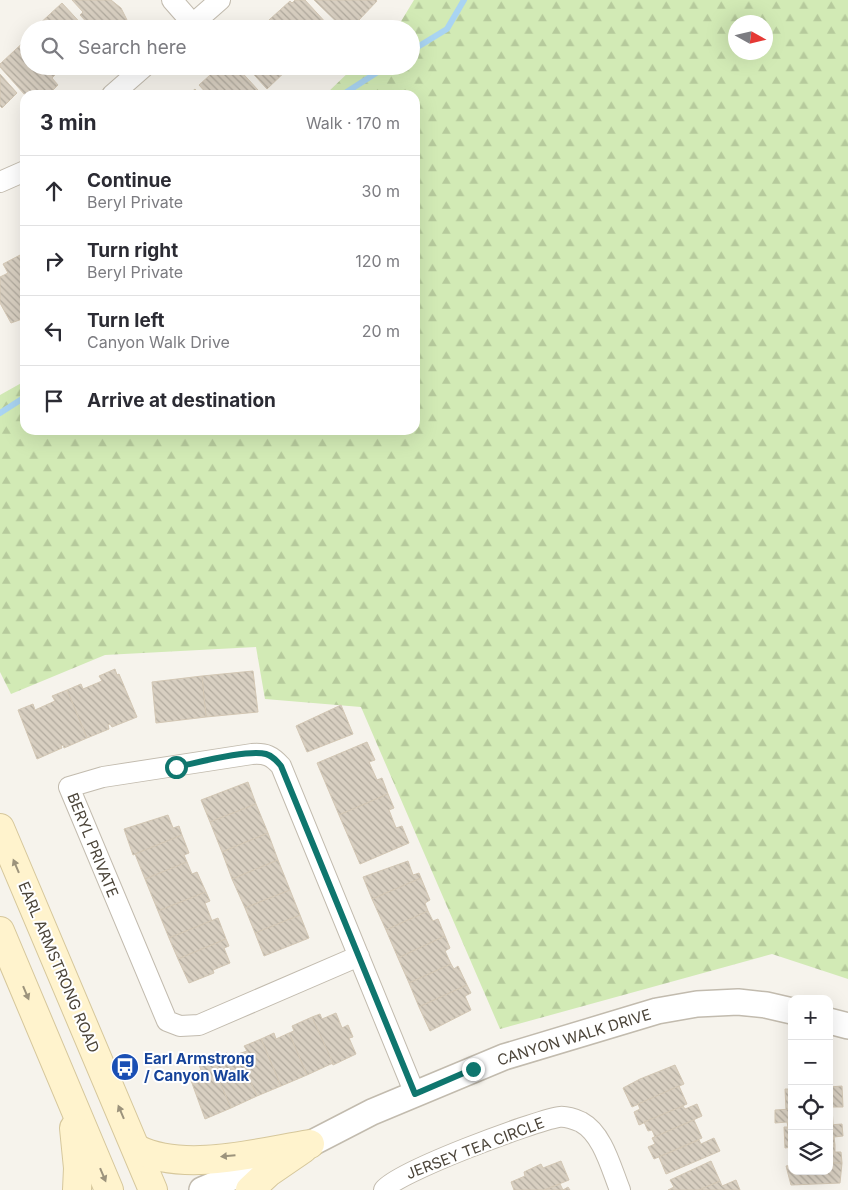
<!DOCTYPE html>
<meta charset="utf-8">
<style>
:root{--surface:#fff;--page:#f7f7f7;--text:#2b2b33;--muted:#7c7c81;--line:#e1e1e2}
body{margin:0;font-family:Inter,sans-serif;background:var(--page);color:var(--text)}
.controls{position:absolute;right:15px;bottom:15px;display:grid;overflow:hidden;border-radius:10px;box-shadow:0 5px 20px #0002}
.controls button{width:45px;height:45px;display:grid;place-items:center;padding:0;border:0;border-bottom:1px solid var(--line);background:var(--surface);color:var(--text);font:25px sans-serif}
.compass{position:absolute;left:728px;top:15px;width:45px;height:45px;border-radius:50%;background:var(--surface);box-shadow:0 5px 20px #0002;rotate:98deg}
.stop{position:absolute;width:15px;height:15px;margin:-11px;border:4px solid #0f766e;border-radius:50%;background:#fff}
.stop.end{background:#0f766e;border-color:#fff;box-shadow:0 1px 5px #0008}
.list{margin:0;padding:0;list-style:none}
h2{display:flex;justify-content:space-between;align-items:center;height:65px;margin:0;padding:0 20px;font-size:21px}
h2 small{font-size:16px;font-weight:400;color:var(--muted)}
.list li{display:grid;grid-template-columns:32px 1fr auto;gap:15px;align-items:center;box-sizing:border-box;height:70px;padding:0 20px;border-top:1px solid var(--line)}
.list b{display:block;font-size:19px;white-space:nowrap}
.list p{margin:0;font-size:16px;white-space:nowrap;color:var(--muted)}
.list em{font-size:16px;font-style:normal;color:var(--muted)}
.icon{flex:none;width:28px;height:28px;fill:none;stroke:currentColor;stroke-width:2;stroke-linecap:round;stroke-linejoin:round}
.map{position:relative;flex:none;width:848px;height:1190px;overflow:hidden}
.search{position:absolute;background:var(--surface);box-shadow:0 5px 20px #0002;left:20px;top:20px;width:400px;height:55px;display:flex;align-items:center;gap:12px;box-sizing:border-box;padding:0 18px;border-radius:28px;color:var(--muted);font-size:19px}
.panel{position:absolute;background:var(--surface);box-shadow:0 5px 20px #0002;left:20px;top:90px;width:400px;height:345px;border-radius:15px}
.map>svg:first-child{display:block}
.forest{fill:url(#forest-firs);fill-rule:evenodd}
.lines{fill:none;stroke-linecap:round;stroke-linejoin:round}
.stream{stroke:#a9d4f2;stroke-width:6}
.building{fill:url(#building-back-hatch);stroke:#d3c7b4}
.minor-casing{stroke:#c2bbae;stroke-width:22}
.tertiary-casing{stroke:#c2bbae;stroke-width:28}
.secondary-casing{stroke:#d6c79b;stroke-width:30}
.minor{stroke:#fff;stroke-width:20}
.tertiary{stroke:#fff;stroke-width:25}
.secondary{stroke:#fff3cd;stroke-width:28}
.oneway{fill:#9c937c}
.route{stroke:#0f766e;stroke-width:6}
.labels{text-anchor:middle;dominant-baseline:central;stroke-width:4;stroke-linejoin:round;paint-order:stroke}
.street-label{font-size:15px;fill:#4b4439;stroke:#fff}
.transit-label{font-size:15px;font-weight:bold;fill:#164399;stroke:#fff;text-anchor:start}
</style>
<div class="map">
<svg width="848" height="1190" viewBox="0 0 848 1190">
<defs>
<pattern id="forest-firs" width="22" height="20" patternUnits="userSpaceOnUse" patternTransform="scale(1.25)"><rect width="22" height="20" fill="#d2eab5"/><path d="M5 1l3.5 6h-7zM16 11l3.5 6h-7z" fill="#b6ca9c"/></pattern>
<pattern id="building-back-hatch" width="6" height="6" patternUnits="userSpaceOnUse" patternTransform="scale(1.25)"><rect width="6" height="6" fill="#d8cfc1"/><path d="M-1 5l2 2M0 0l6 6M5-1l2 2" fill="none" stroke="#b1aa9e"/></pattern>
</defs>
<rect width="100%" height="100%" fill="#f6f3ec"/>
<!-- forest -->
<path class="forest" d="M414,0h434v979l-76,-25 -272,75 -139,-322 -96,-8 -9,-52 -151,8 -94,39 -11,-22v-277l25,-14v49h390v-335h-90l30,-29h56v-37h-17l6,-6zM736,22h30v30h-30z"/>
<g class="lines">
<!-- stream -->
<g class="stream">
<polyline points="411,51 447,29 464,0"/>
<polyline points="342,95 387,66"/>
<polyline points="0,413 25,397"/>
</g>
</g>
<!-- building -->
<g class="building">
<polygon points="72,0 111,0 121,8 128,22 122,29 93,29 80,15 83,12"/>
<polygon points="295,0 305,0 328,25 324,29 277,29 269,20 290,1 292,3"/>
<polygon points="314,0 376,0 377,1 357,22 364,29 344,29"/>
<polygon points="62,3 86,29 35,29 36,27"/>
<polygon points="29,37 29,66 57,66 60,70 52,78 58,85 48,95 25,95 0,67 0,64"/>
<polygon points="220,66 236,66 258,90 252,95 208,95 199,85"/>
<polygon points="246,66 291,66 267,89"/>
<polygon points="0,74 17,93 2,108 0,106"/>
<polygon points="195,89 201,95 188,95"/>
<polygon points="22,254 25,260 25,318 11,323 0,303 0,277 8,273 3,264"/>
<polygon points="115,669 117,675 119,674 137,717 112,727 110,724 108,725 109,729 87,738 67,690 81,684 83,689 102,681 99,676"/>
<polygon points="253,671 258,712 206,717 202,676"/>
<polygon points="202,676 206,717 156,723 152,682"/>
<polygon points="67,690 87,738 64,748 63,745 61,746 62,748 37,759 18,710 33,704 35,710 55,701 52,696"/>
<polygon points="341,705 353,734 307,752 296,726"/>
<polygon points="367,742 375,760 369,762 377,780 382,778 388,794 339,815 317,763"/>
<polygon points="248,782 256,804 210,822 201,800"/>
<polygon points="388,794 394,808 389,810 396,828 402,826 409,843 360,864 339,815"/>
<polygon points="256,804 268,833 222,852 210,822"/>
<polygon points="168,815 173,828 179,826 182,835 133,855 124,829"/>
<polygon points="268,833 278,860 232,879 222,852"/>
<polygon points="182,835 189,853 184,855 187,862 145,879 135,854"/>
<polygon points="278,860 290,890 245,908 232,879"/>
<polygon points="408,861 413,875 419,873 421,878 372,899 363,877"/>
<polygon points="187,862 192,874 197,872 206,892 158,911 145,879"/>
<polygon points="421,878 430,900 425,903 428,911 386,930 372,899"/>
<polygon points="290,890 300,915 255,933 245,908"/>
<polygon points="206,892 210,901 205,903 212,921 169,938 158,911"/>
<polygon points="428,911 433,921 438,919 445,936 398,958 386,930"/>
<polygon points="300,915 309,938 264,956 255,933"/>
<polygon points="218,918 226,939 178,959 169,938"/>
<polygon points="445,936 450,948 445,951 451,964 409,983 398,958"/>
<polygon points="226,939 229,946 224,948 230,963 213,970 214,973 189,983 178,959"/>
<polygon points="451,964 454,969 458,966 467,985 419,1007 409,983"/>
<polygon points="467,985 471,993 465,996 471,1010 430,1031 419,1007"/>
<polygon points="336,1013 342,1028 348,1025 353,1037 349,1038 356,1054 333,1065 312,1017 320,1014 322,1019"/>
<polygon points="312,1017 333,1063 307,1075 289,1033 294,1031 292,1026"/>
<polygon points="274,1033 276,1039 289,1033 307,1075 281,1086 261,1039"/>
<polygon points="261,1039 281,1086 257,1096 238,1054 247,1051 244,1046"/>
<polygon points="227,1053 229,1059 238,1054 257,1096 231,1108 210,1060"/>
<polygon points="210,1060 231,1108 205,1119 189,1075 201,1070 199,1065"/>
<polygon points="675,1065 684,1084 632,1107 623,1088 640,1079"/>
<polygon points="679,1086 687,1104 639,1125 634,1112 640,1109 638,1104"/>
<polygon points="842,1086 843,1107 829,1107 829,1087"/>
<polygon points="785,1089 792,1089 792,1109 786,1110"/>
<polygon points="697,1104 702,1116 655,1137 652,1130 648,1131 644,1122 683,1106 685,1109"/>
<polygon points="829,1107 832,1107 833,1124 829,1125"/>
<polygon points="792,1109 792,1127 788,1127 787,1122 775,1123 775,1110"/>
<polygon points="694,1120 702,1138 654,1159 648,1147 655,1144 652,1138"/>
<polygon points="842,1124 843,1136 834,1137 835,1145 829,1145 829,1125"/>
<polygon points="784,1127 792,1127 792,1147 785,1148"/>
<polygon points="714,1138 720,1151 666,1174 659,1157 699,1140 701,1144"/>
<polygon points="829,1145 835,1145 835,1152 841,1152 842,1163 829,1163"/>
<polygon points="561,1161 569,1180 544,1190 514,1190 511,1182 525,1176 524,1172 541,1164 543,1168"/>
<polygon points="711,1161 720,1181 699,1190 668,1190 674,1187 670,1180"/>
<polygon points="829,1163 842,1163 840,1183 791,1185 786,1166 792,1165 792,1171 829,1171"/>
<polygon points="736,1180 740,1190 699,1190 720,1181 722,1186"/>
<polygon points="560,1184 563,1190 568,1187 570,1190 544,1190"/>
</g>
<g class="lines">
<defs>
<g id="minor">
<polyline points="172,0 193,24"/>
<polyline points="187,29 220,0"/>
<polyline points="112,95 145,66"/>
<polyline points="0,182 25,171"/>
<path d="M359,956l-160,69 -19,1 -13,-5 -98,-234 34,-10 149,-23c14,-1 20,2 29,12l134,328"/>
<path d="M384,1190c10,-17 150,-69 175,-73 6,-1 16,2 22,5 22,12 30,46 39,68"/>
</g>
<g id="tertiary">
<polyline points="829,1021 848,1026"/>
<polyline points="202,1190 310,1144 372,1112 504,1057 657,1011 697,1004 738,1002 766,1005 792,1011"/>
</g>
<g id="secondary">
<polyline points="0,828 153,1190"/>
<polyline points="0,931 109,1190"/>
<polyline points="74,1128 78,1168 77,1190"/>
<path d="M137,1149c48,24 123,3 173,-5"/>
<polyline points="250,1190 268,1173 303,1149"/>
</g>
</defs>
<!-- minor casing -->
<use href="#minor" class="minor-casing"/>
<!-- tertiary casing -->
<use href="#tertiary" class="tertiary-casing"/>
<!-- secondary casing -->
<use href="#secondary" class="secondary-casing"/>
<!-- minor -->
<use href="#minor" class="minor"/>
<!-- tertiary -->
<use href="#tertiary" class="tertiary"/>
<!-- secondary -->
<use href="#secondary" class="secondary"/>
</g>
<!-- one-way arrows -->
<defs><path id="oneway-solid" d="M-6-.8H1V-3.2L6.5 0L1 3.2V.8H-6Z" transform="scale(1.25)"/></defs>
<g class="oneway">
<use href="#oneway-solid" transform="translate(16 866) rotate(-113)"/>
<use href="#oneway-solid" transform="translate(26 993) rotate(67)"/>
<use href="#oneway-solid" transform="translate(121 1112) rotate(-113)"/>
<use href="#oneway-solid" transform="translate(228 1156) rotate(175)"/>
<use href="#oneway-solid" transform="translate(103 1175) rotate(67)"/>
</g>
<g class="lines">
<!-- route -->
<path class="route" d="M176,767c20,-4 73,-18 90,-13 7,2 11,7 15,12l134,328 58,-25"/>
</g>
<!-- icons -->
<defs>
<symbol id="bus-disc" viewBox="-11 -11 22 22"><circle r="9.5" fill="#1a4fb4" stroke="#fff"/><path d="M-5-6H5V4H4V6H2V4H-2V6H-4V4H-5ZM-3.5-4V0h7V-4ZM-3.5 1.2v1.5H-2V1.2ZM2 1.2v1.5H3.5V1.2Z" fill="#fff"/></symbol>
</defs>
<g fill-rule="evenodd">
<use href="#bus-disc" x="109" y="1051" width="32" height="32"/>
</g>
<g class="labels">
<!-- street labels -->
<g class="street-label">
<text transform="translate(93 845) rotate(68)">BERYL PRIVATE</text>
<text transform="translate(59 967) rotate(67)">EARL ARMSTRONG ROAD</text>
<text transform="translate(574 1037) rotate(-17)">CANYON WALK DRIVE</text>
<text transform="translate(475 1148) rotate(-21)">JERSEY TEA CIRCLE</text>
</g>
<!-- transit labels -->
<g class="transit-label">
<text x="144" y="1058">Earl Armstrong<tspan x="144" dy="17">/ Canyon Walk</tspan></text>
</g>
</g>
</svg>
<div class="controls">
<button>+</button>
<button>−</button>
<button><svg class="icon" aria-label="locate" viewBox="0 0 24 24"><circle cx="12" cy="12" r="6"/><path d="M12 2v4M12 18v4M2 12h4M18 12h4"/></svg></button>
<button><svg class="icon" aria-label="layers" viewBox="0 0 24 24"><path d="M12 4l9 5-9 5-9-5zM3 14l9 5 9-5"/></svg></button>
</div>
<svg class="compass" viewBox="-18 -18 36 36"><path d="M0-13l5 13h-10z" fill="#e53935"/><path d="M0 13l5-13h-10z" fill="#7c7c81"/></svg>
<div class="stop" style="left:176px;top:767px"></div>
<div class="stop end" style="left:473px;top:1069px"></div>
<div class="search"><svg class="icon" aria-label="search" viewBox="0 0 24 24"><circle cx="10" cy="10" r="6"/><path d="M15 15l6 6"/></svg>Search here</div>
<section class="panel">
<h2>3 min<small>Walk · 170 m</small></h2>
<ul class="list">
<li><svg class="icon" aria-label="ahead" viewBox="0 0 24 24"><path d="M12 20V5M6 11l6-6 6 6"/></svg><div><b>Continue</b><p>Beryl Private</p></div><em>30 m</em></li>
<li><svg class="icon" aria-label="right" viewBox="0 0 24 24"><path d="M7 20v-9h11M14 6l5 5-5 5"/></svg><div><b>Turn right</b><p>Beryl Private</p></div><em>120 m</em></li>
<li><svg class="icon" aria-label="left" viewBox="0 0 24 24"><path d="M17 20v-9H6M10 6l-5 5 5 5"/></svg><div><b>Turn left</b><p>Canyon Walk Drive</p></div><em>20 m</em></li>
<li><svg class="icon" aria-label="arrive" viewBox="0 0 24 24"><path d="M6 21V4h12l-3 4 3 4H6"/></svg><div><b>Arrive at destination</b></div></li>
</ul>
</section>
</div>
